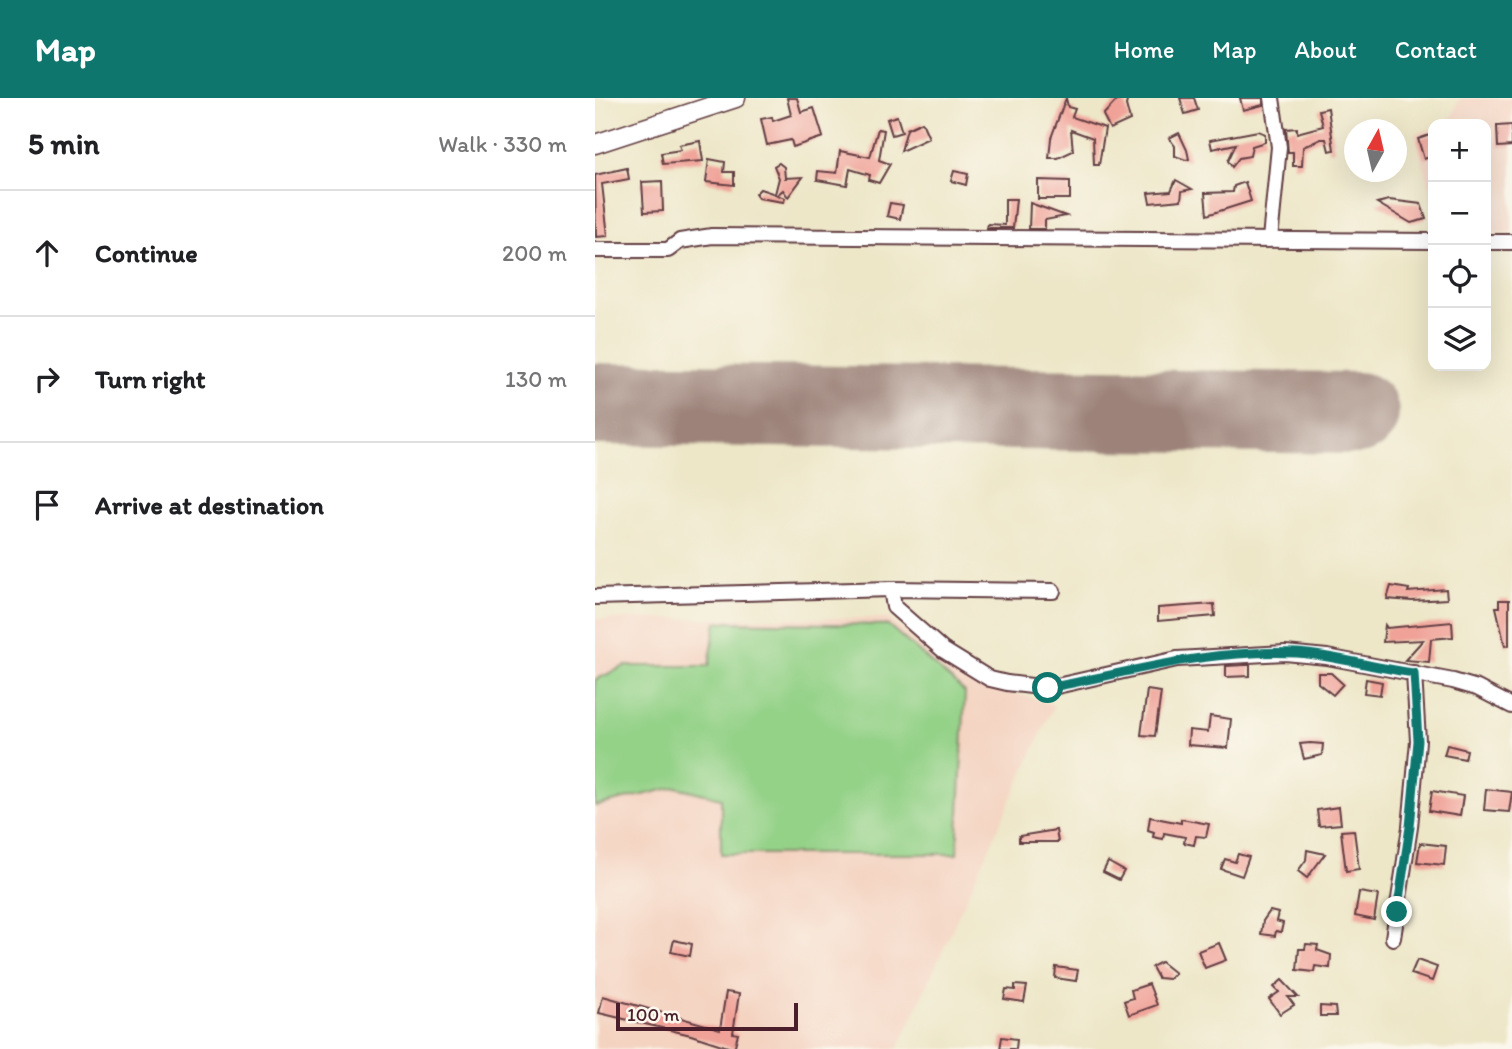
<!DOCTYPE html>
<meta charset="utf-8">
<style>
:root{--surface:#fff;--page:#f6f6f6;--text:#202124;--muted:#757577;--line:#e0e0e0;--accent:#0f766e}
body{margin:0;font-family:Itim,sans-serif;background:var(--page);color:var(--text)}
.controls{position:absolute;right:21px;top:21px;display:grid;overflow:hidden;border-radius:14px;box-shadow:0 7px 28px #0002}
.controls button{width:63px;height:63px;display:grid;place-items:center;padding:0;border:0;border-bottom:2px solid var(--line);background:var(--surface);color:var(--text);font:35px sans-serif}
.compass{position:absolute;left:749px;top:21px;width:63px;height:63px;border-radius:50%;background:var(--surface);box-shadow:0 7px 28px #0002;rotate:8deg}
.scale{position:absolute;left:21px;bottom:18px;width:182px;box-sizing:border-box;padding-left:7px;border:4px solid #4a1f2b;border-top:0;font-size:19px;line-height:24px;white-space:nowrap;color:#4a1f2b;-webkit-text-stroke:5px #fbf7ec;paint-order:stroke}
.stop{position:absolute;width:21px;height:21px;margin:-16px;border:5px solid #0f766e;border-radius:50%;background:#fff}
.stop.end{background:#0f766e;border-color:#fff;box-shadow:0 2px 7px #0008}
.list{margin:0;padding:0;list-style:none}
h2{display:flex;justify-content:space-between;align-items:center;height:91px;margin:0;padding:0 28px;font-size:30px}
h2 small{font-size:23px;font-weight:400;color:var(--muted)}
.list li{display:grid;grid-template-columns:46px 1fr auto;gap:21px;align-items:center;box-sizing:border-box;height:126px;padding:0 28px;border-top:2px solid var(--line)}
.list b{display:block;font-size:26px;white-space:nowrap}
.list em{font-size:23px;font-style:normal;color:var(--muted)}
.icon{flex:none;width:38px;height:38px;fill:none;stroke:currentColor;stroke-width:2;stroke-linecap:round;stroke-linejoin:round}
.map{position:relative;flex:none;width:917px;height:951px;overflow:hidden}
header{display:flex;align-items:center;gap:42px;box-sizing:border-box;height:98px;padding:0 35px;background:var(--accent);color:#fff}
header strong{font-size:33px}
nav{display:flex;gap:38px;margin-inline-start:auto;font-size:24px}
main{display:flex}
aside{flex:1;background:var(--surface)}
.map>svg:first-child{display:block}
.built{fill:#f4d3c1}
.green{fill:#94d288;stroke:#6f785a;stroke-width:2}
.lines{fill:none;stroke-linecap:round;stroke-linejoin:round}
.runway{stroke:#9c8279;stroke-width:82}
.building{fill:#f0a298}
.minor-casing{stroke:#623d42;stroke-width:18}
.major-casing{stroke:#623d42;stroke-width:21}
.minor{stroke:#fff;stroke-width:14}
.major{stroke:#fff;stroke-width:18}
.route{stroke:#0f766e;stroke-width:9}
</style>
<header>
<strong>Map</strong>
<nav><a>Home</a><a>Map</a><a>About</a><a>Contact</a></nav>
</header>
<main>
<aside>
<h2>5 min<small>Walk · 330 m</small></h2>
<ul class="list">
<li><svg class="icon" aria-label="ahead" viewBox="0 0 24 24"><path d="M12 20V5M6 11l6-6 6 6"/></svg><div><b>Continue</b></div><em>200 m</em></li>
<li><svg class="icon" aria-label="right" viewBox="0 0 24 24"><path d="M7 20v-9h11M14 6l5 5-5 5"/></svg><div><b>Turn right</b></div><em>130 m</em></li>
<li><svg class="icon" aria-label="arrive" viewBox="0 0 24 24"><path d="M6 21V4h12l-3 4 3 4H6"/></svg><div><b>Arrive at destination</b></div></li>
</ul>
</aside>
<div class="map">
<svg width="917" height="951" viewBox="0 0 917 951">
<rect width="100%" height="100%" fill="#fbf7ec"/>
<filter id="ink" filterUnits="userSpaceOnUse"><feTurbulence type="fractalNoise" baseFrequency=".0143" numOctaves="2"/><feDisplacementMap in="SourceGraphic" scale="14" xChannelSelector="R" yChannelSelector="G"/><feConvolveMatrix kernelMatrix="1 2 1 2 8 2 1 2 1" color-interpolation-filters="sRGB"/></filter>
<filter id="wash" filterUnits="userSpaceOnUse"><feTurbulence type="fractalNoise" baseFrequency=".00686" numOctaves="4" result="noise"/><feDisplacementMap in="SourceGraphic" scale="28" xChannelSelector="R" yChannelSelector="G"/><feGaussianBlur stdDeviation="1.57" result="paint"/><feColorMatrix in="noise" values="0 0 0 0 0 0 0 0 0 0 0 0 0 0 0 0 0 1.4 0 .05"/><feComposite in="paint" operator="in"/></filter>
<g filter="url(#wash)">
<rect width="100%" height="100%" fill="#ede6c7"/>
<!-- built -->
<g class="built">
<polygon points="865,0 917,0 917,135 891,136 891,26 849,26 855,24"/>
<polygon points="838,30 838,105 820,35"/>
<polygon points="293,520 366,579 459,607 303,951 0,951 0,521"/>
</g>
<!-- green -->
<polygon class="green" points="121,524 293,527 370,594 362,756 126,756 126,700 81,689 0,708 0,582 30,568 114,568"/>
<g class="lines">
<!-- runway -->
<polyline class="runway" points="0,306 763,315"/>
</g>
<g id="blocks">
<!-- building -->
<g class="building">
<polygon points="192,0 202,0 206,14 219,10 228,39 198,49 196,42 172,47 166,21 177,19 178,23 196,17"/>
<polygon points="471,0 473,9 480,11 477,19 510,30 504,67 499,67 498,40 476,32 478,53 463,60 454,60 456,40"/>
<polygon points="524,0 533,0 531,7 535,22 515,31 508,17"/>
<polygon points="585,0 599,0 603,12 590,16"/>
<polygon points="645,0 668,0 668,7 648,12"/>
<polygon points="733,10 739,52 734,53 731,41 726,41 708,49 707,68 698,68 698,54 693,54 691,31 702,30 702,35 728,28 724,12"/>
<polygon points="302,18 307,34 297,37 292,21"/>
<polygon points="327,24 334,40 306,53 312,31"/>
<polygon points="917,27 917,48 903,49 902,28"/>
<polygon points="283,31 289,32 284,62 295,66 284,85 274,82 275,77 255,71 252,87 222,82 223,73 242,75 245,53 275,59"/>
<polygon points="663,33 670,36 670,44 657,48 655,58 644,60 637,69 633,63 641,46 617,51 615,42"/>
<polygon points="584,35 592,52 594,61 591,62 580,58 580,48 574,40"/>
<polygon points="838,36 838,58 829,61 823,41"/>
<polygon points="105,43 108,63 68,66 66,55 86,52 84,47"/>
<polygon points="114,61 130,64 129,74 139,74 139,87 111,84"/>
<polygon points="184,65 189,69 190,80 208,79 193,99 188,92 182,97 190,100 189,104 163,100 160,96 165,91 180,96 184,80 179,68"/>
<polygon points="32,70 34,81 7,86 13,138 1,139 0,77"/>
<polygon points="359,73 373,76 371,87 356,83"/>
<polygon points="443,82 475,83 475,101 443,101"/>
<polygon points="581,82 597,91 587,93 586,102 555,105 553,95 576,93"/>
<polygon points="67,83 68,113 49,114 47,84"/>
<polygon points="650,84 656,103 612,117 610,95 638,94 639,88"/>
<polygon points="410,101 421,101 418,130 392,130 393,126 410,127"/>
<polygon points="794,102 826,106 831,121 816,125 782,105"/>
<polygon points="295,105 308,107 305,121 292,118"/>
<polygon points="435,105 471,118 450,122 450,131 434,131"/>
<polygon points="796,488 814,491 813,494 851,491 852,501 817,503 792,501"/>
<polygon points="904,502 914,502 914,547 910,548 901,509 904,509"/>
<polygon points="619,506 620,518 563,523 563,510"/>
<polygon points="857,524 858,539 836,541 834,564 810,562 828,542 788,544 790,527 792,530"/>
<polygon points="650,567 655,567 655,578 631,579 631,568"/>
<polygon points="723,575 736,575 748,586 738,597 723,585"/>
<polygon points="771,581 787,584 785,597 769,595"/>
<polygon points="552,592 566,594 560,638 546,637"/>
<polygon points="615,618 636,621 633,650 593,647 594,632 613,634"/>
<polygon points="715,645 728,646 727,657 709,661 705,646"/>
<polygon points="852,647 872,652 870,661 849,657"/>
<polygon points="891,691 917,694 914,714 889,712"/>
<polygon points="837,693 868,698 865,718 834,713"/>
<polygon points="744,709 746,726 724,728 722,712"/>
<polygon points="555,719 586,725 586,721 614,726 611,739 601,738 599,747 589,745 590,739 569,735 568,741 558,739 559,734 553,732"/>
<polygon points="461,732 463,744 424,744 424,738"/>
<polygon points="759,732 764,771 751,773 746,733"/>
<polygon points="825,745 851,748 849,767 822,764"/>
<polygon points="712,752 730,756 712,780 703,773 711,762"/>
<polygon points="643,756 654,759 647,778 626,771 630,761 640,764"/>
<polygon points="513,764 529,773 524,782 508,774"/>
<polygon points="764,794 783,797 779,822 760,818"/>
<polygon points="675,813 683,815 681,823 688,825 686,834 681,833 680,838 666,836 668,823"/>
<polygon points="79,842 97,846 95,858 76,854"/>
<polygon points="624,845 631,862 610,870 603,853"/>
<polygon points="711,846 723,847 722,852 736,857 735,870 720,868 719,874 702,872 704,851 710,851"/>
<polygon points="822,862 842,869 837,883 816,876"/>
<polygon points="566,864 580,875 574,881 563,880 557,869"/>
<polygon points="461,869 483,872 481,883 460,880"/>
<polygon points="687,882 703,899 693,899 699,907 685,916 674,901 684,894 679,889"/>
<polygon points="554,886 562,907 534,917 529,903 538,900 536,892"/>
<polygon points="420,887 432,888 429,904 409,901 411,891 420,892"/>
<polygon points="131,894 144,896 138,935 143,936 139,951 96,937 4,915 8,898 125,931"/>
<polygon points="725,908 740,909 741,918 725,918"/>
<polygon points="407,939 422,941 421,951 405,951"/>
</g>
</g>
</g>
<g filter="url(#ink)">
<use href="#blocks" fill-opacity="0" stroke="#623d42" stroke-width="2"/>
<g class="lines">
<defs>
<g id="minor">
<polyline points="675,141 684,49 677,0"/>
<polyline points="891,144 917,144"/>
<polyline points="0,152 73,152 85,143 117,138 838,143"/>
<polyline points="296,491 299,509 348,552 395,581 412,585 453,590 582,561 690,555 732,559 858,583 882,590 917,608"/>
<polyline points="0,499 296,491 458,493"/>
<polyline points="798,840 815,729 823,643 819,575"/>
</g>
<polyline id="major" points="0,46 141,0"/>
</defs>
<!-- minor casing -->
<use href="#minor" class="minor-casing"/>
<!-- major casing -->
<use href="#major" class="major-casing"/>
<!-- minor -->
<use href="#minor" class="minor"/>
<!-- major -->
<use href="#major" class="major"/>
</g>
</g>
<g class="lines" filter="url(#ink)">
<!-- route -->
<path class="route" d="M453,590c87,-17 159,-39 249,-35 40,3 78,15 117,20l4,68 -8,86 -13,85"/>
</g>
</svg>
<div class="controls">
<button>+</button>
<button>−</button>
<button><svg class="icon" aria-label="locate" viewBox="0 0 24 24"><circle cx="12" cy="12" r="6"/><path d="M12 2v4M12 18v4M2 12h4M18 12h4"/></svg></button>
<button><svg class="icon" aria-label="layers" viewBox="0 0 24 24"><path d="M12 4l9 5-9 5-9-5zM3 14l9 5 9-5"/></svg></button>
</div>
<svg class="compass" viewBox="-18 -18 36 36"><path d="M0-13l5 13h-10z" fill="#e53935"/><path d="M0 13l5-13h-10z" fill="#757577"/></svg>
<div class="scale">100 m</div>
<div class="stop" style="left:453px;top:590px"></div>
<div class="stop end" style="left:802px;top:814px"></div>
</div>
</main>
